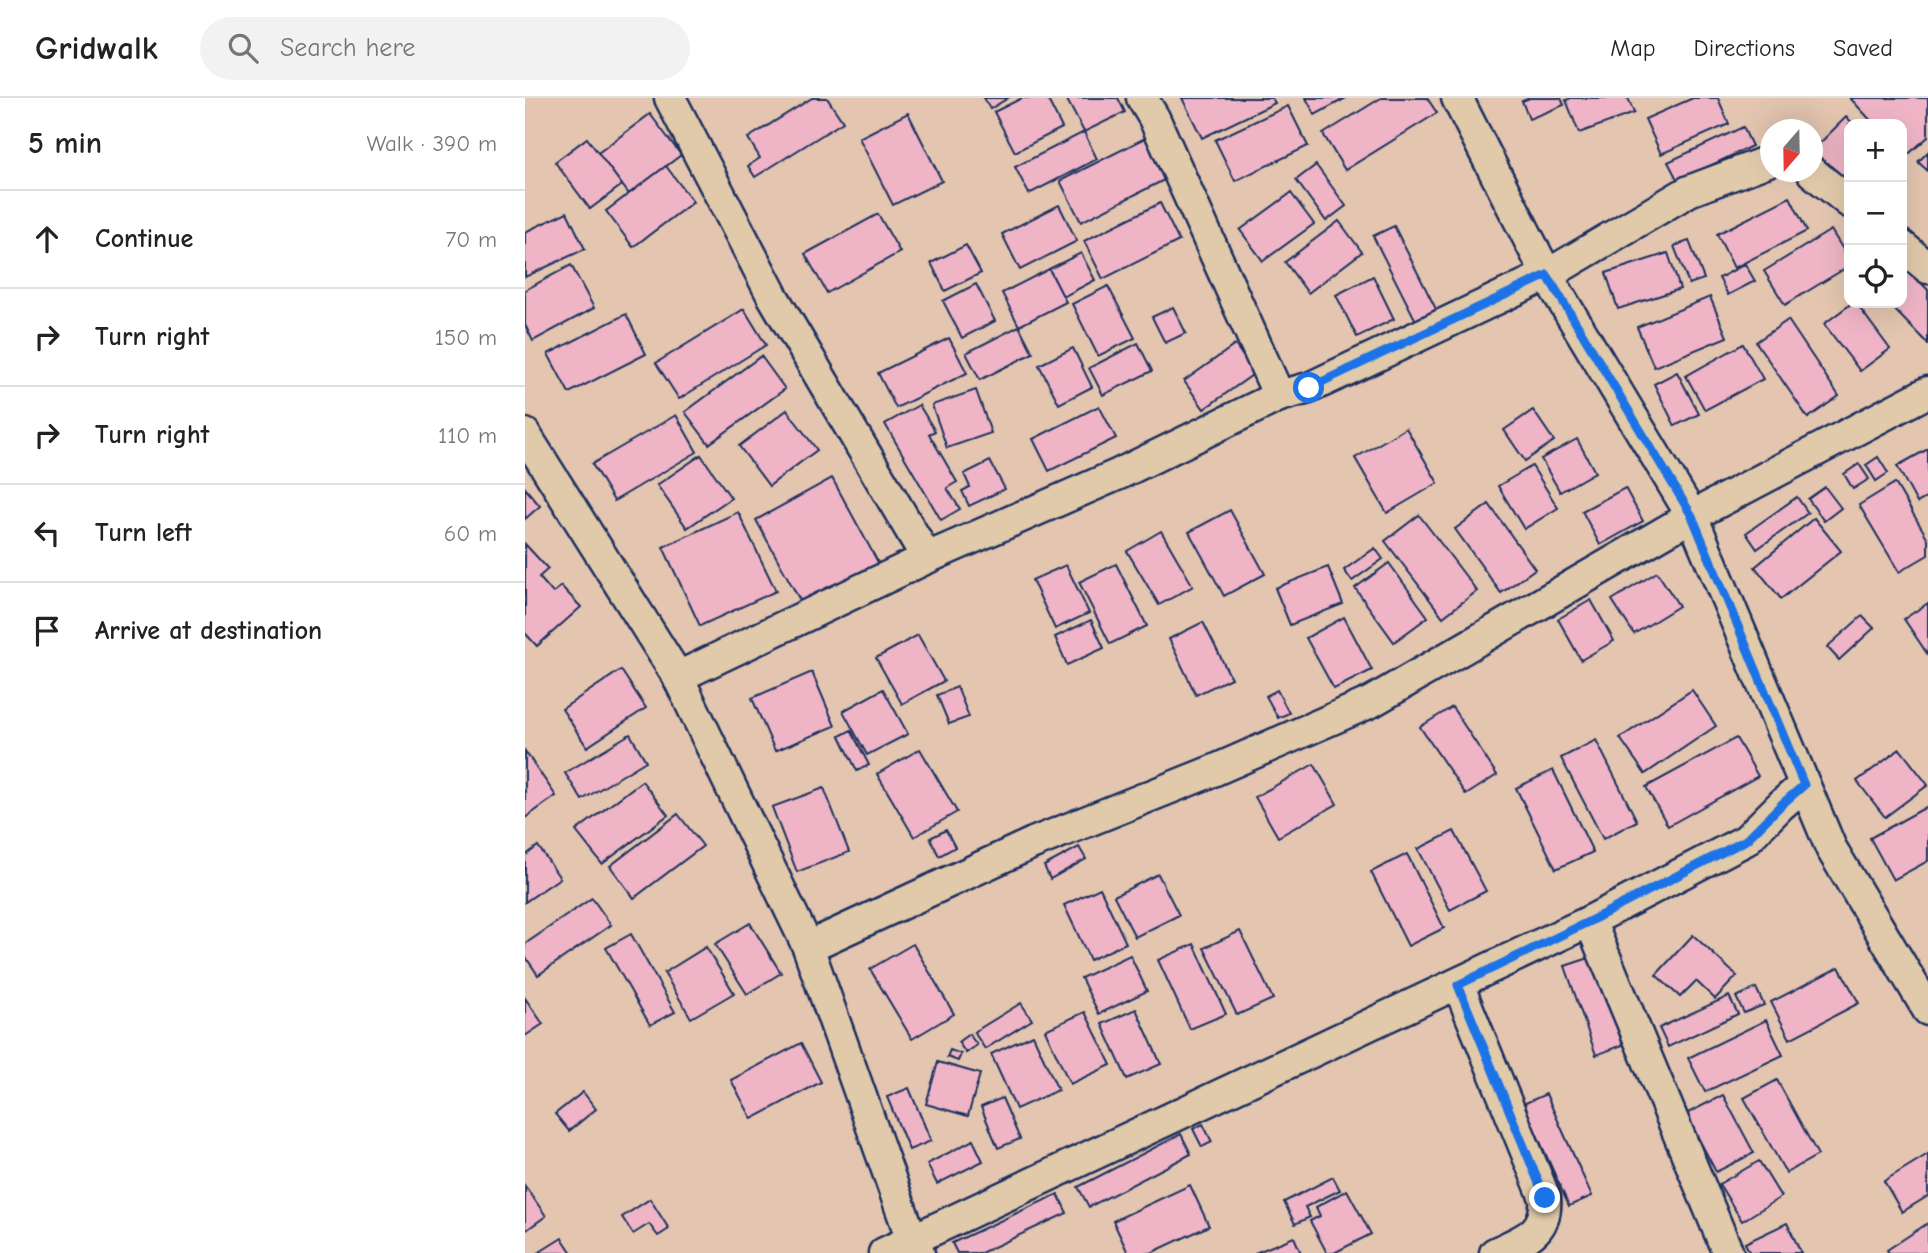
<!DOCTYPE html>
<meta charset="utf-8">
<style>
:root{--surface:#fff;--page:#f2f2f2;--text:#222;--muted:#767676;--line:#e0e0e0}
body{margin:0;font-family:"Comic Neue",sans-serif;background:var(--page);color:var(--text)}
.controls{position:absolute;right:21px;top:21px;display:grid;overflow:hidden;border-radius:14px;box-shadow:0 7px 28px #0002}
.controls button{width:63px;height:63px;display:grid;place-items:center;padding:0;border:0;border-bottom:2px solid var(--line);background:var(--surface);color:var(--text);font:35px sans-serif}
.compass{position:absolute;left:1235px;top:21px;width:63px;height:63px;border-radius:50%;background:var(--surface);box-shadow:0 7px 28px #0002;rotate:200deg}
.stop{position:absolute;width:21px;height:21px;margin:-16px;border:5px solid #1a73e8;border-radius:50%;background:#fff}
.stop.end{background:#1a73e8;border-color:#fff;box-shadow:0 2px 7px #0008}
.list{margin:0;padding:0;list-style:none}
h2{display:flex;justify-content:space-between;align-items:center;height:91px;margin:0;padding:0 28px;font-size:30px}
h2 small{font-size:23px;font-weight:400;color:var(--muted)}
.list li{display:grid;grid-template-columns:46px 1fr auto;gap:21px;align-items:center;box-sizing:border-box;height:98px;padding:0 28px;border-top:2px solid var(--line)}
.list b{display:block;font-size:26px;white-space:nowrap}
.list em{font-size:23px;font-style:normal;color:var(--muted)}
.icon{flex:none;width:38px;height:38px;fill:none;stroke:currentColor;stroke-width:2;stroke-linecap:round;stroke-linejoin:round}
.map{position:relative;flex:none;width:1403px;height:1155px;overflow:hidden}
header{display:flex;align-items:center;gap:42px;box-sizing:border-box;height:98px;padding:0 35px;background:var(--surface);border-bottom:2px solid var(--line)}
header strong{font-size:33px}
nav{display:flex;gap:38px;margin-inline-start:auto;font-size:24px}
.search{width:490px;height:63px;background:var(--page);display:flex;align-items:center;gap:18px;box-sizing:border-box;padding:0 24px;border-radius:38px;color:var(--muted);font-size:26px}
main{display:flex}
aside{flex:1;background:var(--surface)}
.map>svg:first-child{display:block}
.building{fill:#efb5c6;stroke:#1b2f5e;stroke-width:2}
.lines{fill:none;stroke-linecap:round;stroke-linejoin:round}
.minor-casing{stroke:#1b2f5e;stroke-width:35}
.minor{stroke:#e1caaa;stroke-width:30}
.route{stroke:#1a73e8;stroke-width:9}
</style>
<header>
<strong>Gridwalk</strong>
<div class="search"><svg class="icon" aria-label="search" viewBox="0 0 24 24"><circle cx="10" cy="10" r="6"/><path d="M15 15l6 6"/></svg>Search here</div>
<nav><a>Map</a><a>Directions</a><a>Saved</a></nav>
</header>
<main>
<aside>
<h2>5 min<small>Walk · 390 m</small></h2>
<ul class="list">
<li><svg class="icon" aria-label="ahead" viewBox="0 0 24 24"><path d="M12 20V5M6 11l6-6 6 6"/></svg><div><b>Continue</b></div><em>70 m</em></li>
<li><svg class="icon" aria-label="right" viewBox="0 0 24 24"><path d="M7 20v-9h11M14 6l5 5-5 5"/></svg><div><b>Turn right</b></div><em>150 m</em></li>
<li><svg class="icon" aria-label="right" viewBox="0 0 24 24"><path d="M7 20v-9h11M14 6l5 5-5 5"/></svg><div><b>Turn right</b></div><em>110 m</em></li>
<li><svg class="icon" aria-label="left" viewBox="0 0 24 24"><path d="M17 20v-9H6M10 6l-5 5 5 5"/></svg><div><b>Turn left</b></div><em>60 m</em></li>
<li><svg class="icon" aria-label="arrive" viewBox="0 0 24 24"><path d="M6 21V4h12l-3 4 3 4H6"/></svg><div><b>Arrive at destination</b></div></li>
</ul>
</aside>
<div class="map">
<svg width="1403" height="1155" viewBox="0 0 1403 1155">
<rect width="100%" height="100%" fill="#e4c6b0"/>
<filter id="ink" filterUnits="userSpaceOnUse"><feTurbulence type="fractalNoise" baseFrequency=".0143" numOctaves="2"/><feDisplacementMap in="SourceGraphic" scale="14" xChannelSelector="R" yChannelSelector="G"/><feConvolveMatrix kernelMatrix="1 2 1 2 8 2 1 2 1" color-interpolation-filters="sRGB"/></filter>
<g filter="url(#ink)">
<!-- building -->
<g class="building">
<polygon points="287,0 302,0 318,24 230,79 223,68 235,60 223,40"/>
<polygon points="459,0 483,0 465,11"/>
<polygon points="497,0 522,0 537,30 490,54 469,14"/>
<polygon points="541,0 593,0 600,14 559,34"/>
<polygon points="657,0 747,0 750,5 677,40"/>
<polygon points="781,0 821,0 790,17"/>
<polygon points="856,0 902,0 912,15 820,72 798,36"/>
<polygon points="1005,0 1036,0 1039,7 1004,21 997,3"/>
<polygon points="1046,0 1103,0 1109,15 1054,35 1041,2"/>
<polygon points="1168,0 1193,0 1204,26 1136,56 1120,21"/>
<polygon points="1325,0 1403,0 1403,39 1379,60 1377,57 1377,26 1349,26"/>
<polygon points="763,8 783,48 710,83 690,42"/>
<polygon points="383,15 417,83 368,107 334,40"/>
<polygon points="125,16 156,57 104,96 73,55"/>
<polygon points="1321,19 1329,26 1324,26 1324,90 1288,52"/>
<polygon points="1218,29 1227,48 1153,83 1143,64"/>
<polygon points="559,34 572,61 504,96 490,69"/>
<polygon points="622,39 643,80 556,124 535,83"/>
<polygon points="62,40 97,87 65,111 30,64"/>
<polygon points="1403,54 1403,73 1393,64"/>
<polygon points="791,67 821,108 801,123 771,82"/>
<polygon points="141,68 168,104 108,149 81,113"/>
<polygon points="766,95 789,126 738,163 715,132"/>
<polygon points="1265,99 1282,133 1209,170 1192,136"/>
<polygon points="635,105 654,143 578,181 559,143"/>
<polygon points="534,107 552,143 495,172 477,136"/>
<polygon points="42,114 60,151 0,179 0,134"/>
<polygon points="353,116 375,154 302,195 280,156"/>
<polygon points="814,123 837,154 783,195 760,164"/>
<polygon points="869,128 912,213 891,223 848,138"/>
<polygon points="1306,132 1324,161 1324,168 1260,207 1239,173"/>
<polygon points="1164,143 1179,181 1164,186 1149,148"/>
<polygon points="441,147 456,175 420,193 406,165"/>
<polygon points="556,155 570,182 538,199 524,171"/>
<polygon points="1143,155 1155,191 1093,211 1081,175"/>
<polygon points="1220,166 1230,183 1203,197 1194,180"/>
<polygon points="46,167 69,210 8,243 0,227 0,192"/>
<polygon points="1379,167 1403,192 1403,246 1363,205 1377,205 1377,169"/>
<polygon points="524,171 541,204 494,228 477,195"/>
<polygon points="848,178 869,221 832,239 811,197"/>
<polygon points="451,186 470,223 437,240 418,203"/>
<polygon points="583,188 610,240 573,258 547,206"/>
<polygon points="1185,199 1202,239 1129,269 1112,229"/>
<polygon points="1327,205 1331,205 1365,251 1335,273 1299,226"/>
<polygon points="648,209 661,235 640,245 627,219"/>
<polygon points="219,211 241,247 154,301 131,265"/>
<polygon points="101,216 121,256 44,295 23,256"/>
<polygon points="1263,222 1314,298 1283,320 1231,244"/>
<polygon points="494,228 508,255 455,282 441,255"/>
<polygon points="424,240 442,275 371,310 353,275"/>
<polygon points="613,245 627,273 578,297 564,270"/>
<polygon points="1218,246 1238,281 1180,312 1161,278"/>
<polygon points="710,247 730,275 679,311 659,283"/>
<polygon points="548,250 567,289 534,306 514,267"/>
<polygon points="236,258 260,291 184,346 160,314"/>
<polygon points="1152,274 1174,316 1150,328 1129,286"/>
<polygon points="451,292 466,335 422,350 407,307"/>
<polygon points="394,307 410,333 404,336 432,384 422,390 435,411 416,422 360,326"/>
<polygon points="574,308 591,340 524,373 508,341"/>
<polygon points="262,312 292,352 244,388 214,348"/>
<polygon points="1008,312 1029,343 1000,363 979,332"/>
<polygon points="151,317 172,354 89,403 67,366"/>
<polygon points="881,330 913,385 862,415 830,360"/>
<polygon points="1052,341 1070,374 1035,394 1016,361"/>
<polygon points="1403,351 1403,399 1392,405 1372,368"/>
<polygon points="176,357 206,400 162,430 132,387"/>
<polygon points="1353,359 1363,375 1351,383 1341,367"/>
<polygon points="465,363 480,391 444,408 437,393 445,389 439,376"/>
<polygon points="1334,366 1344,381 1328,391 1319,376"/>
<polygon points="1007,368 1033,410 999,431 973,388"/>
<polygon points="307,380 355,468 278,508 231,422"/>
<polygon points="1370,385 1403,441 1403,457 1374,474 1334,407"/>
<polygon points="1300,389 1316,410 1299,423 1283,401"/>
<polygon points="0,390 15,408 0,421"/>
<polygon points="1100,390 1118,423 1075,447 1057,413"/>
<polygon points="1272,399 1283,415 1232,451 1221,435"/>
<polygon points="964,406 1010,471 976,495 930,431"/>
<polygon points="705,412 740,476 699,498 664,434"/>
<polygon points="213,414 251,493 175,528 138,449"/>
<polygon points="894,417 952,493 918,519 860,443"/>
<polygon points="1289,420 1316,453 1256,501 1230,469"/>
<polygon points="636,433 668,488 634,507 602,453"/>
<polygon points="0,446 23,471 14,479 28,495 36,488 56,509 12,548 0,535"/>
<polygon points="850,450 858,461 827,483 819,472"/>
<polygon points="864,465 903,519 869,544 830,490"/>
<polygon points="591,466 622,528 585,546 554,484"/>
<polygon points="541,467 564,515 530,531 507,482"/>
<polygon points="803,469 818,506 765,527 750,490"/>
<polygon points="1132,474 1154,508 1109,536 1087,502"/>
<polygon points="1066,502 1089,543 1056,562 1033,521"/>
<polygon points="1403,505 1403,557 1379,521"/>
<polygon points="1337,518 1349,530 1314,562 1302,549"/>
<polygon points="819,519 847,572 809,591 781,540"/>
<polygon points="566,522 579,550 542,567 530,539"/>
<polygon points="678,524 706,580 671,597 644,541"/>
<polygon points="393,537 419,583 377,606 351,560"/>
<polygon points="96,572 121,610 62,649 37,611"/>
<polygon points="287,574 310,628 250,653 227,600"/>
<polygon points="432,589 444,619 424,626 412,597"/>
<polygon points="358,591 383,636 342,657 318,613"/>
<polygon points="752,592 764,615 753,620 741,598"/>
<polygon points="1167,592 1191,628 1120,676 1095,640"/>
<polygon points="927,609 972,677 941,697 895,629"/>
<polygon points="326,632 344,667 332,673 315,638"/>
<polygon points="105,636 121,663 57,702 40,675"/>
<polygon points="1211,640 1233,678 1143,728 1121,689"/>
<polygon points="1071,642 1112,723 1078,741 1036,660"/>
<polygon points="395,651 432,714 389,739 352,676"/>
<polygon points="1375,651 1403,687 1360,719 1332,683"/>
<polygon points="0,653 31,698 0,720"/>
<polygon points="789,666 812,706 753,739 730,699"/>
<polygon points="1028,672 1068,754 1031,771 991,690"/>
<polygon points="117,683 143,717 77,766 51,733"/>
<polygon points="299,690 324,754 272,774 247,709"/>
<polygon points="1403,708 1403,763 1368,782 1345,740"/>
<polygon points="153,716 178,748 109,800 85,768"/>
<polygon points="421,732 430,749 414,758 405,740"/>
<polygon points="929,733 961,793 925,812 893,751"/>
<polygon points="13,748 35,780 0,804 0,758"/>
<polygon points="554,749 561,761 525,781 519,768"/>
<polygon points="882,756 919,830 883,848 846,774"/>
<polygon points="633,776 654,817 610,839 589,798"/>
<polygon points="575,790 601,845 565,862 539,807"/>
<polygon points="67,800 86,827 13,877 0,858 0,846"/>
<polygon points="225,825 256,875 222,896 190,846"/>
<polygon points="715,833 748,901 712,917 679,850"/>
<polygon points="106,836 150,914 125,927 81,850"/>
<polygon points="1168,837 1212,878 1190,901 1171,883 1155,899 1131,877"/>
<polygon points="388,846 429,916 387,941 345,871"/>
<polygon points="669,846 701,916 665,931 633,862"/>
<polygon points="181,849 209,895 166,920 139,875"/>
<polygon points="605,857 622,893 574,916 556,880"/>
<polygon points="1067,859 1098,947 1071,957 1040,868"/>
<polygon points="1314,869 1334,905 1265,941 1246,904"/>
<polygon points="1231,890 1239,907 1219,915 1211,899"/>
<polygon points="1204,898 1213,916 1143,949 1134,930"/>
<polygon points="0,900 18,926 0,938"/>
<polygon points="496,905 507,922 460,951 449,934"/>
<polygon points="611,911 636,966 602,981 577,926"/>
<polygon points="560,914 586,967 545,986 520,932"/>
<polygon points="1241,922 1258,957 1180,994 1163,960"/>
<polygon points="444,936 452,947 441,955 433,944"/>
<polygon points="508,937 533,992 491,1011 466,956"/>
<polygon points="276,945 296,984 227,1021 206,982"/>
<polygon points="425,952 436,956 433,963 422,959"/>
<polygon points="413,964 455,976 443,1018 401,1006"/>
<polygon points="1252,982 1293,1057 1261,1075 1219,1000"/>
<polygon points="384,990 406,1043 384,1052 362,999"/>
<polygon points="58,994 71,1011 44,1033 30,1016"/>
<polygon points="1021,996 1067,1098 1044,1108 998,1006"/>
<polygon points="1198,997 1229,1055 1191,1074 1161,1016"/>
<polygon points="477,1000 495,1041 473,1050 456,1009"/>
<polygon points="678,1026 687,1044 677,1049 668,1031"/>
<polygon points="656,1036 666,1056 564,1109 553,1089"/>
<polygon points="448,1042 458,1063 412,1086 402,1066"/>
<polygon points="1403,1056 1403,1098 1377,1114 1359,1083"/>
<polygon points="1234,1063 1256,1099 1217,1123 1194,1086"/>
<polygon points="808,1079 815,1092 780,1109 785,1119 770,1126 759,1104"/>
<polygon points="665,1087 684,1128 626,1155 603,1155 588,1123"/>
<polygon points="0,1088 21,1118 0,1133"/>
<polygon points="822,1092 846,1136 809,1155 802,1155 785,1123 795,1118 791,1109"/>
<polygon points="533,1096 542,1115 456,1155 432,1155 427,1145"/>
<polygon points="125,1101 144,1131 133,1138 124,1126 108,1136 97,1119"/>
<polygon points="1262,1125 1276,1155 1225,1155 1220,1145"/>
<polygon points="1403,1125 1403,1155 1364,1155 1362,1152"/>
<polygon points="769,1139 776,1155 730,1155"/>
<polygon points="37,1140 47,1155 13,1155"/>
</g>
<g class="lines">
<defs>
<g id="minor">
<polyline points="145,0 247,197 402,460"/>
<polyline points="617,0 629,20 754,298"/>
<polyline points="932,0 1022,177 1167,418 1306,750 1403,912"/>
<polyline points="1287,74 1324,104"/>
<polyline points="1377,148 1403,170"/>
<polyline points="0,336 153,579 283,849 387,1142 394,1155"/>
<polyline points="153,579 402,460 594,376 754,298 784,290 1022,177 1164,93 1246,62"/>
<polyline points="1065,823 1203,1155"/>
<polyline points="283,849 508,745 690,672 846,604 1167,418 1403,294"/>
<path d="M933,886l87,214c3,35 -22,42 -50,55"/>
<polyline points="359,1155 1065,823 1221,742 1256,707 1279,687"/>
</g>
</defs>
<!-- minor casing -->
<use href="#minor" class="minor-casing"/>
<!-- minor -->
<use href="#minor" class="minor"/>
</g>
</g>
<g class="lines" filter="url(#ink)">
<!-- route -->
<polyline class="route" points="784,290 1022,177 1167,418 1279,687 1256,707 1221,742 1065,823 933,887 1020,1100"/>
</g>
</svg>
<div class="controls">
<button>+</button>
<button>−</button>
<button><svg class="icon" aria-label="locate" viewBox="0 0 24 24"><circle cx="12" cy="12" r="6"/><path d="M12 2v4M12 18v4M2 12h4M18 12h4"/></svg></button>
</div>
<svg class="compass" viewBox="-18 -18 36 36"><path d="M0-13l5 13h-10z" fill="#e53935"/><path d="M0 13l5-13h-10z" fill="#767676"/></svg>
<div class="stop" style="left:784px;top:290px"></div>
<div class="stop end" style="left:1020px;top:1100px"></div>
</div>
</main>
